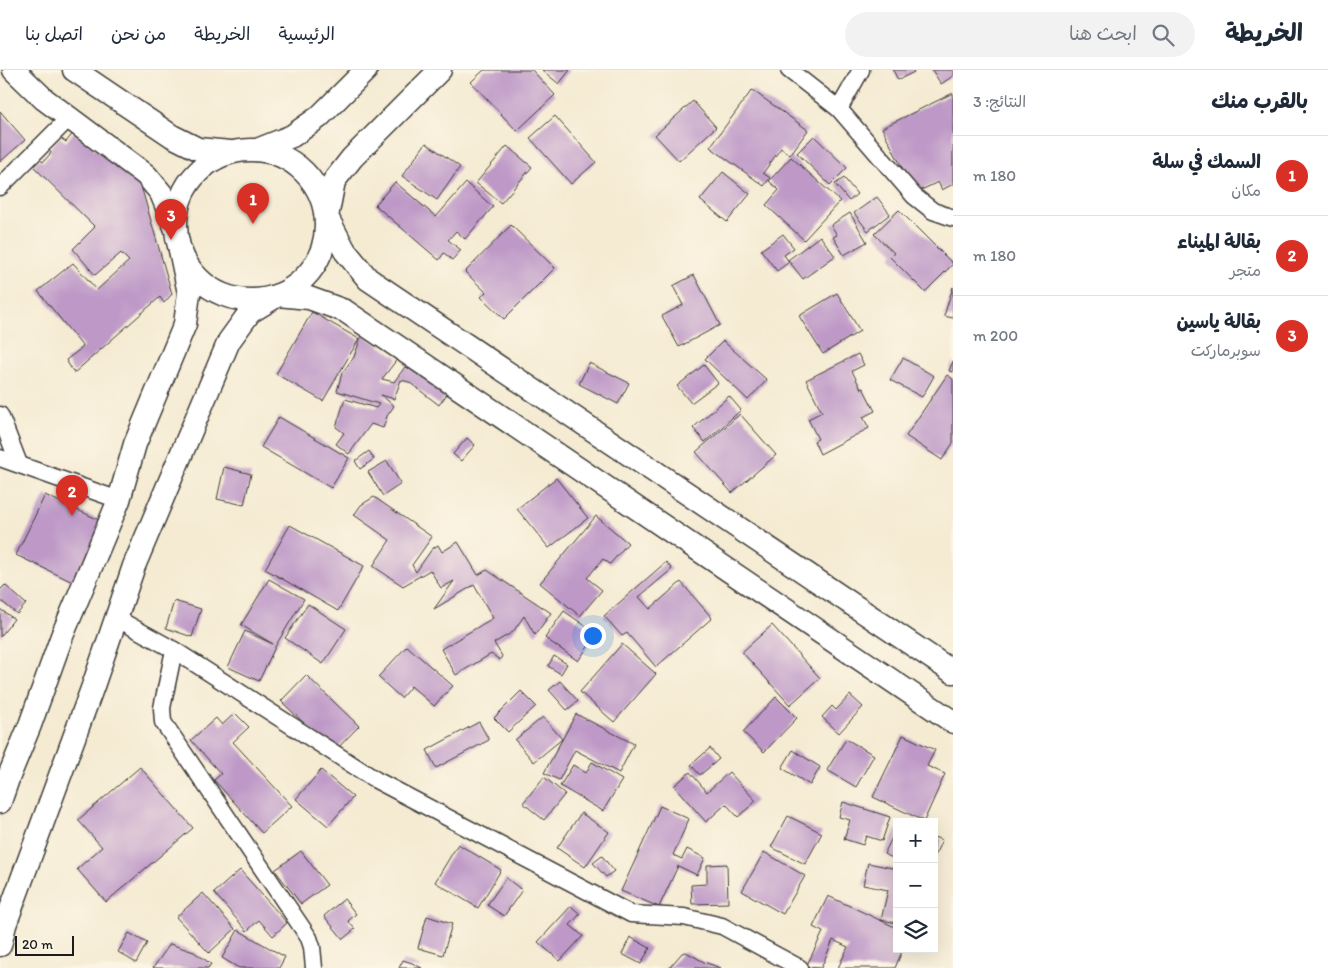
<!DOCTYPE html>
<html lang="ar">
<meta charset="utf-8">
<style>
:root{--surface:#fff;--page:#f2f2f3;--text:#1f2937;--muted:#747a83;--line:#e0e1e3;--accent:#d93025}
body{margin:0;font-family:Itim,"Playpen Sans Arabic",sans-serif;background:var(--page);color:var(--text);direction:rtl}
.controls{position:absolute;right:15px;bottom:15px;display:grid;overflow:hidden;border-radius:0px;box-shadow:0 5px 20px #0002}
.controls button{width:45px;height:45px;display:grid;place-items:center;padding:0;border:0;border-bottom:1px solid var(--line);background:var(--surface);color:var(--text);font:25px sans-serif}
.scale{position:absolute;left:15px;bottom:12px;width:59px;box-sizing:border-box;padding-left:5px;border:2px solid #1c1c1c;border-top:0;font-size:14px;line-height:18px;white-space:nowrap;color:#1c1c1c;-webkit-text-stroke:4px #fcf5e5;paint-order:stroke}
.you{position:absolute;left:592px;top:565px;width:18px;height:18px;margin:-12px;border:4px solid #fff;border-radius:50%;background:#1a73e8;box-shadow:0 0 0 8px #1a73e833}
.badge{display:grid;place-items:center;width:32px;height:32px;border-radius:50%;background:var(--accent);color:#fff;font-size:16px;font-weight:700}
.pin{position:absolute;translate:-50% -41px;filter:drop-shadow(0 1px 2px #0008)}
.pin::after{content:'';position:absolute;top:26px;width:18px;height:15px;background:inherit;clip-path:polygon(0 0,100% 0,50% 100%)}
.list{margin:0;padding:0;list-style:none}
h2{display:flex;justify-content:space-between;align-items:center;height:65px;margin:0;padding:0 20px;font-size:21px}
h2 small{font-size:16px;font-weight:400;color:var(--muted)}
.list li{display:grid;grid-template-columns:32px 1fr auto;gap:15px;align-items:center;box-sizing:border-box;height:80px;padding:0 20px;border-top:1px solid var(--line)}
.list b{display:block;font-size:19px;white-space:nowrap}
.list p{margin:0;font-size:16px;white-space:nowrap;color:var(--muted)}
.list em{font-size:16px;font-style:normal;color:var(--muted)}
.icon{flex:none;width:28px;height:28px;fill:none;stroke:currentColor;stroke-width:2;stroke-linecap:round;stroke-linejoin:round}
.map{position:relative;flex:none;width:953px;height:898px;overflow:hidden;direction:ltr}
header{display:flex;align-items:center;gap:30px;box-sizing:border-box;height:70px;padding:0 25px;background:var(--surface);border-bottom:1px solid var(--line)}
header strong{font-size:24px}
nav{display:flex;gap:28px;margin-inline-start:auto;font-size:18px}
.search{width:350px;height:45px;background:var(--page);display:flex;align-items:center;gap:12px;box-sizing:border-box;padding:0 18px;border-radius:28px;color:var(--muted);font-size:19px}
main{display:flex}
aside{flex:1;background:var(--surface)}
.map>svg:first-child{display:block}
.building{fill:#be99c7}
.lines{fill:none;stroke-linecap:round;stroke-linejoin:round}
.street-casing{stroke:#3d3b37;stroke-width:19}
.secondary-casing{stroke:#3d3b37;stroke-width:25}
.street{stroke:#fff;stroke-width:16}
.secondary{stroke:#fff;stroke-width:22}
</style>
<header>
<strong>الخريطة</strong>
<div class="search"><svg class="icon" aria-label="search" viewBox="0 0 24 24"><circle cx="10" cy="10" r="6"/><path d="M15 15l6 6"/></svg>ابحث هنا</div>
<nav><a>الرئيسية</a><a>الخريطة</a><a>من نحن</a><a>اتصل بنا</a></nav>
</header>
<main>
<aside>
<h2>بالقرب منك<small>النتائج: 3</small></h2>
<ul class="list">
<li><span class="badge">1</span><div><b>السمك في سلة</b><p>مكان</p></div><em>180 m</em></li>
<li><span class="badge">2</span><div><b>بقالة الميناء</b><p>متجر</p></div><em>180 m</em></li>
<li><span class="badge">3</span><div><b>بقالة ياسين</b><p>سوبرماركت</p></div><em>200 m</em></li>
</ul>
</aside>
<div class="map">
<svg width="953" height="898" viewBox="0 0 953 898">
<rect width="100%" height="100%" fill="#fcf5e5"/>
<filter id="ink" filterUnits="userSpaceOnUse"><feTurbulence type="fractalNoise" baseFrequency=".02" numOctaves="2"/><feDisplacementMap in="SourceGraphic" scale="10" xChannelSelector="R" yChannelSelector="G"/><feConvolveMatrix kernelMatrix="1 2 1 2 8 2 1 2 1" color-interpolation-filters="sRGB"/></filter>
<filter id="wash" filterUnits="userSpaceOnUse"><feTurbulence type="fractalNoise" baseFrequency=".0096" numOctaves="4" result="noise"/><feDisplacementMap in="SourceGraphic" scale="20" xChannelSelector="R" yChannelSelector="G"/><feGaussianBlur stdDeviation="1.12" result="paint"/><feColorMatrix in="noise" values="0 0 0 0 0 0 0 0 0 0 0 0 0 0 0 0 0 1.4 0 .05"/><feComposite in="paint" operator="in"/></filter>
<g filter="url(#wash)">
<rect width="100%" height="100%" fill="#f5ebd3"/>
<g id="blocks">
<!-- building -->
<g class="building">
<polygon points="484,0 532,0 555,25 517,61 471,12"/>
<polygon points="542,0 570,0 559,14"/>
<polygon points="893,0 913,0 914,2 898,10"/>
<polygon points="932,0 953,0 953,6 941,14"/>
<polygon points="752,20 808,60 790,85 781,78 763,103 770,108 764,116 710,77"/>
<polygon points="953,23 953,114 942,120 938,112 915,123 882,58"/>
<polygon points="693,31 716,57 679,91 655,65"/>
<polygon points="0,41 25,70 0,92"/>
<polygon points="555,46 596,92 571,114 530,68"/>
<polygon points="74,62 141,116 172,224 164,233 160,227 74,303 66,290 83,277 38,221 73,193 97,220 129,191 121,183 95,205 73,179 95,157 33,96 39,89 43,92 51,83 49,80 59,67 66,72"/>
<polygon points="814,66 847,98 830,115 797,83"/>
<polygon points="426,73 460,97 437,130 402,106"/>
<polygon points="507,76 532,97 501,133 476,113"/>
<polygon points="791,87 840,131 804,170 766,135 779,120 769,111"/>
<polygon points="723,102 750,124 727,152 700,130"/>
<polygon points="844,108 857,124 849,131 835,114"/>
<polygon points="395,112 436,147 466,113 493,137 465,169 456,161 448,170 461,180 452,190 444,183 439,190 375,135"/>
<polygon points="877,127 890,144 868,161 854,143"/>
<polygon points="899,140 953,194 925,222 890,187 894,183 874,164"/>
<polygon points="850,143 867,172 844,185 833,167 837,165 831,155"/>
<polygon points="511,155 555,198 504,249 481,227 486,222 465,202"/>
<polygon points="783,164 794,178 784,185 789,192 777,201 761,180"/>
<polygon points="820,166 835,186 803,209 788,190"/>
<polygon points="694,205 720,255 679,277 662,246 683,235 673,216"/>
<polygon points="953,217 953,248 944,246"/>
<polygon points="837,223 860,261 823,284 799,246"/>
<polygon points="312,242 359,269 323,331 276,304"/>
<polygon points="362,264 398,288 382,309 394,312 408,293 450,320 439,335 409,312 401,310 394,329 381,325 394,336 387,346 383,358 371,354 349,384 336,374 344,363 336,357 345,329 376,338 379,334 337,321 342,303 354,287"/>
<polygon points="723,271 767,310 748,330 705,289"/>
<polygon points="858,284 864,295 852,301 861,319 863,318 875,341 863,347 869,358 820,384 814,371 818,369 808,349 822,342 806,310"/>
<polygon points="903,288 934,306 922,327 890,310"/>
<polygon points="953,291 953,302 949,301"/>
<polygon points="589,293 629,313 618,334 579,314"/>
<polygon points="704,295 718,313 691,333 677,316"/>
<polygon points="947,305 953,309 953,373 942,390 906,366"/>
<polygon points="729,326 741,340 705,372 693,358"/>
<polygon points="740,344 776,385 732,423 696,382"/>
<polygon points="279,347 349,388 331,418 261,377"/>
<polygon points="467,368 475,375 461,391 453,384"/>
<polygon points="369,381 374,389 360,399 355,391"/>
<polygon points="387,391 401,414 383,426 368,402"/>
<polygon points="224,397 251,404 244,435 217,429"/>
<polygon points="556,408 588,448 549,478 517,439"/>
<polygon points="45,425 108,454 79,515 16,485"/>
<polygon points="374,427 432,467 412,495 416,502 432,479 438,475 442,482 458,472 478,505 487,500 551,543 535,565 524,546 513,562 494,573 502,586 500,590 491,584 456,605 441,579 493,548 474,515 434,539 454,511 441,518 430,500 403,516 373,496 390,470 354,445 361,435"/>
<polygon points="596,446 628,473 610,494 603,489 587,508 602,520 580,546 540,513"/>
<polygon points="290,455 364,496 338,541 265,499"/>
<polygon points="666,492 672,499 639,527 650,539 681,512 712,548 656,597 627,563 622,566 604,546"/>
<polygon points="269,509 304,529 276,575 259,611 228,597 245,561 273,574 241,555"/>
<polygon points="5,515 26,534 17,544 0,530 0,520"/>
<polygon points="174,531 201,539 192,567 166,558"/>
<polygon points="308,534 346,559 323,594 285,568"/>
<polygon points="0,539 14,549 0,567"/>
<polygon points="564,541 597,564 578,591 545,568"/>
<polygon points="772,555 820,608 790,635 742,582"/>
<polygon points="622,574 656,604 614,652 580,622"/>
<polygon points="407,576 453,616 434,636 411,616 401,628 378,607"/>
<polygon points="554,586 567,594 561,604 548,596"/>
<polygon points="306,605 359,656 334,682 281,631"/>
<polygon points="560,611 578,631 567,640 549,620"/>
<polygon points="521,621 536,636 508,662 494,648"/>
<polygon points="850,625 863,637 839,663 822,647 832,636 836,640"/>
<polygon points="776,627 797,648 764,682 743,662"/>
<polygon points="235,643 249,657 233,672 292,736 262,763 214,710 221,704 191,670 216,648 222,655"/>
<polygon points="576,644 634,674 619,703 575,680 559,710 544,703"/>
<polygon points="543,647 562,669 534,692 515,670"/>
<polygon points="479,652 489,670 436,698 427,680"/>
<polygon points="903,665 935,680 927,696 945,704 924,751 873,727"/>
<polygon points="846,669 874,685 856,717 827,700"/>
<polygon points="710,678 719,689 700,705 691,695"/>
<polygon points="793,680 820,697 810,715 782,698"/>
<polygon points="592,692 622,710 603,741 560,716 573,695 586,703"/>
<polygon points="140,697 193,758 106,832 77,799 102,777 78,750"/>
<polygon points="321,700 353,727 328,756 296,729"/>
<polygon points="690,702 707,722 729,702 756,731 738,747 726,734 706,752 674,716"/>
<polygon points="544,707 565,724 544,750 523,733"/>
<polygon points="843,732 890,747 882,771 866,766 863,775 844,769 850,750 839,747"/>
<polygon points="660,736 689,749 673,785 682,789 687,779 705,788 697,805 678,796 659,837 621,821"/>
<polygon points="581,743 609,762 585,797 557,778"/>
<polygon points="788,746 822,763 805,794 771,777"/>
<polygon points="897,758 897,790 884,784"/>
<polygon points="934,767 942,770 934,787"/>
<polygon points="458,774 501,800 478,838 435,812"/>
<polygon points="301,781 327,815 301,834 275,800"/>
<polygon points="764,782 805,806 783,844 742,821"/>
<polygon points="602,786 614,801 606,807 593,793"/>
<polygon points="868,793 897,799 897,853 881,850 888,820 863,815"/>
<polygon points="727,794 728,833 692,834 691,815 707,814 707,795"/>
<polygon points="240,800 287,853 273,866 259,850 247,861 214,823"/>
<polygon points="506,808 522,820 504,846 487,835"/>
<polygon points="203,823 235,859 209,883 176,847"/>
<polygon points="828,826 897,858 897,879 903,879 895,898 838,898 848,877 833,870 821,898 806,897 823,862 813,857"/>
<polygon points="344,829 356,844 348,851 355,859 343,869 324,846"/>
<polygon points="571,836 580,844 570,855 583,866 560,891 538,872"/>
<polygon points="427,846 452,854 443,885 418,878"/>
<polygon points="238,860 285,887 279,898 239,898 222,888"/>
<polygon points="129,863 147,873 136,893 118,882"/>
<polygon points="630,867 650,878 641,894 622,884"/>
<polygon points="170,874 194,882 211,894 208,898 153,898"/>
<polygon points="686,882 704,892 721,898 669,898 682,883"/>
<polygon points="403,890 412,893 422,898 399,898"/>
</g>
</g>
</g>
<g filter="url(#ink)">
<use href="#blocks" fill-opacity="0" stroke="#3d3b37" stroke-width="1"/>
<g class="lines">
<defs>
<g id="street">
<polyline points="789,0 839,39 914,126 933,141 953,148"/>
<polyline points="839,39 861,0"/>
<polyline points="0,117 69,48"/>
<polyline points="0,345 19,394"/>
<polyline points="0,388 119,430"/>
<polyline points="116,548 174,580 376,710 631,844 684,847 722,856 800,898"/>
<polyline points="174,580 162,638 163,652 309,868 312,877 314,898"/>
</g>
<g id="secondary">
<polyline points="14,0 44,29 146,105 161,123 175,157"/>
<polyline points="74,0 172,66 198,79 230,82"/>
<polyline points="440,0 352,88 334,111 327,147 345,181 368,209 953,602"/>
<polyline points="257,80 292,66 319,47 366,0"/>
<circle cx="251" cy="155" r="75"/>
<polyline points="0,732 9,706 30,655 62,566 119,430 135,374 185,254 189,223 180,180"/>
<polyline points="0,875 5,855 93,616 134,496 229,271 250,242 278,225 309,228 345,241 953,652"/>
</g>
</defs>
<!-- street casing -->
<use href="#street" class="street-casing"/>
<!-- secondary casing -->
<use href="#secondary" class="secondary-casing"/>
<!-- street -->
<use href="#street" class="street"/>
<!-- secondary -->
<use href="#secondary" class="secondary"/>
</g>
</g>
</svg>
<div class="controls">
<button>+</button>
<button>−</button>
<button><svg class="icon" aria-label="layers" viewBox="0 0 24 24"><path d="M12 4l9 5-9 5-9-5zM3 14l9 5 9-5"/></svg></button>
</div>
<div class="scale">20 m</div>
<div class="you"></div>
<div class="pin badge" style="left:253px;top:154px">1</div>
<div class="pin badge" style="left:72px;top:446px">2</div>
<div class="pin badge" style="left:171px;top:170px">3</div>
</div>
</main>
